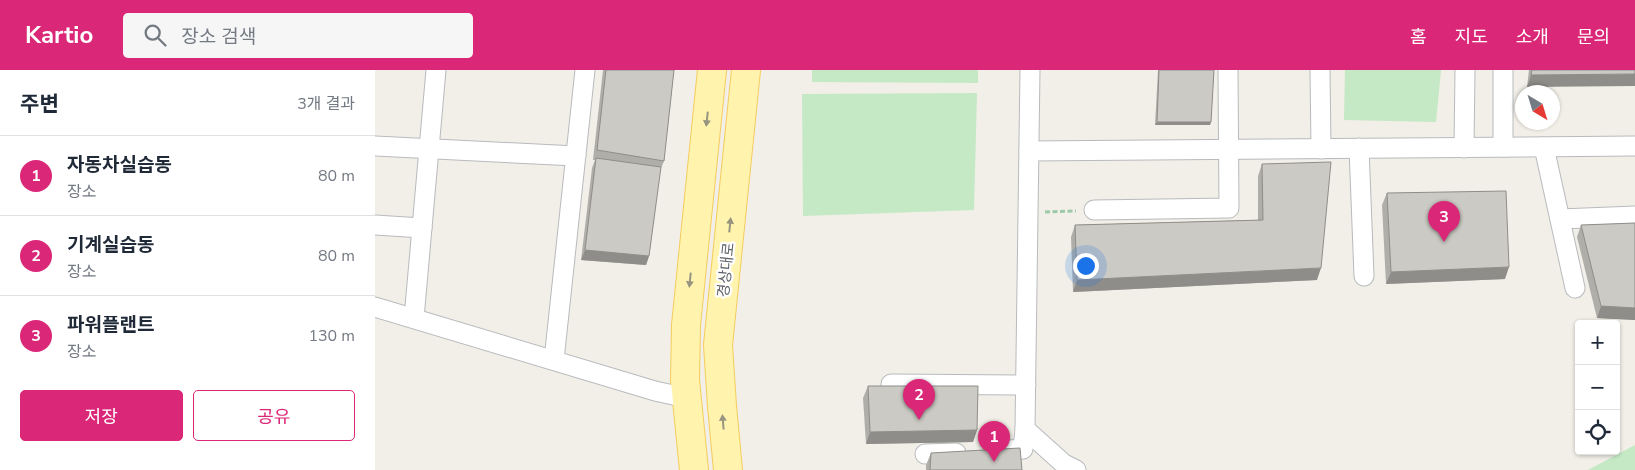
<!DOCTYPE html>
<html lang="ko">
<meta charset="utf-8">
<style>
:root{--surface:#fff;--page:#f6f6f7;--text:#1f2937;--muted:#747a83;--line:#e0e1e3;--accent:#db2777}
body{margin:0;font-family:"Nunito Sans","Noto Sans KR",sans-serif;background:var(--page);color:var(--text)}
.controls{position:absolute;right:15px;bottom:15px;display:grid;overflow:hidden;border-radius:5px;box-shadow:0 1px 4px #0004}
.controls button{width:45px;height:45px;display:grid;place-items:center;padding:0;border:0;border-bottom:1px solid var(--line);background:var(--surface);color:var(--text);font:25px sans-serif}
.compass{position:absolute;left:1140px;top:15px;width:45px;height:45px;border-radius:50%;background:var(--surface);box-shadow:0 1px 4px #0004;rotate:142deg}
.you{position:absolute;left:710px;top:195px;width:18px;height:18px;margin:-12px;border:4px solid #fff;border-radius:50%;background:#1a73e8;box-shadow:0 0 0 8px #1a73e833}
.badge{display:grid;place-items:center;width:32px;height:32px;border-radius:50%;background:var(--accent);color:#fff;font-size:16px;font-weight:700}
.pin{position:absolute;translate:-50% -41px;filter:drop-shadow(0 1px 2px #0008)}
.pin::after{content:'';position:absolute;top:26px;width:18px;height:15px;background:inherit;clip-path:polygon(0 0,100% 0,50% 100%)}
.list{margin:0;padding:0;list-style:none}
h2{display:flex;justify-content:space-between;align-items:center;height:65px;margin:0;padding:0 20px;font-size:21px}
h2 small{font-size:16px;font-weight:400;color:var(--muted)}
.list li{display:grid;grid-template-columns:32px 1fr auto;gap:15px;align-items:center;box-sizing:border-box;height:80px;padding:0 20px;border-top:1px solid var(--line)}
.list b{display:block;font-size:19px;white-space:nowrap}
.list p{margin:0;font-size:16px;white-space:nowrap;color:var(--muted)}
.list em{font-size:16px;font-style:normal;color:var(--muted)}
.actions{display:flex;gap:10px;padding:15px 20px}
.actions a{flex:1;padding:11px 0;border:1px solid var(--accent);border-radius:5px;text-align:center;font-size:18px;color:var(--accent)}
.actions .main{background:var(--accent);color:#fff}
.icon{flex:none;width:28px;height:28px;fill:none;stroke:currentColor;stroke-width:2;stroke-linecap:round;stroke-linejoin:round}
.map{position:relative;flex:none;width:1260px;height:400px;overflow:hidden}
header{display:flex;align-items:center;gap:30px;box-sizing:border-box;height:70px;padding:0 25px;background:var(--accent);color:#fff}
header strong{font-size:24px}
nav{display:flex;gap:28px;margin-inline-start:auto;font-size:18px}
.search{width:350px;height:45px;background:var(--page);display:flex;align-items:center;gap:12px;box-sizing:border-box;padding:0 18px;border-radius:5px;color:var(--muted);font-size:19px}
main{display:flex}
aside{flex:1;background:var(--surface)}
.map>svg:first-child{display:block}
.green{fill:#c4e9c4}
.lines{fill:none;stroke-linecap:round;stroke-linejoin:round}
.minor-casing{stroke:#b8babe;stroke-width:21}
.primary-casing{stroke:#f5cc5d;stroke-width:30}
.path{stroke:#9dcaaa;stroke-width:3;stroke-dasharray:5 2.5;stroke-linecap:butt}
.minor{stroke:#fff;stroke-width:19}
.primary{stroke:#fff3ae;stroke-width:28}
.wall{fill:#afaea9}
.shaded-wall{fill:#8f8d89}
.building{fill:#cccac4;stroke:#8f8d89}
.oneway{fill:#979580}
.labels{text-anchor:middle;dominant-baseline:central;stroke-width:4.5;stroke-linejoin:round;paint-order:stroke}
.street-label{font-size:15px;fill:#5f6368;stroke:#fff}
</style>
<header>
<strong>Kartio</strong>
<div class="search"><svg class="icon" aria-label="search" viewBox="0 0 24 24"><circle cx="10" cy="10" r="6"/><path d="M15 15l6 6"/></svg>장소 검색</div>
<nav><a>홈</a><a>지도</a><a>소개</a><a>문의</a></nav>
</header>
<main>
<aside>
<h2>주변<small>3개 결과</small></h2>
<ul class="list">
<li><span class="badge">1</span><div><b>자동차실습동</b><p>장소</p></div><em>80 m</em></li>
<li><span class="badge">2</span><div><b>기계실습동</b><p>장소</p></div><em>80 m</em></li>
<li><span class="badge">3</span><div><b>파워플랜트</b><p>장소</p></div><em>130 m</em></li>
</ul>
<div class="actions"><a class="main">저장</a><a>공유</a></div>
</aside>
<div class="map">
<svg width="1260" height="400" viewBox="0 0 1260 400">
<rect width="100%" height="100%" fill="#f1efe7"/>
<!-- green -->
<g class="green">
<polygon points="437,0 603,0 603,13 437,12"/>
<polygon points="970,0 1066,0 1061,52 969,50"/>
<polygon points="602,23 599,140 428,146 427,24"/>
<polygon points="1260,375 1260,400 1213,400"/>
</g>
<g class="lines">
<defs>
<g id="minor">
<polyline points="945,0 946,79"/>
<polyline points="0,76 201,86"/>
<polyline points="1128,77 1128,0"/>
<polyline points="1169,77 1200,218"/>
<polyline points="984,78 989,206"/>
<polyline points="1089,78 1090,0"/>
<polyline points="654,81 1260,76"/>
<polyline points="719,140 854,138 853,0"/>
<polyline points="1185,149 1260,146"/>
<polyline points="0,155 47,158"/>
<polyline points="0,237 280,321 312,328"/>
<polyline points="39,248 61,0"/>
<polyline points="179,290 210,0"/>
<polyline points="516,314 651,315"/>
<polyline points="650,359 689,394 701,400"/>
<polyline points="621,381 648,379 650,359 655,0"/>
<polyline points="550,384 581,383"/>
</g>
<g id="primary">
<polyline points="319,400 310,310 311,255 337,0"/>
<polyline points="353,400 347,336 343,275 371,0"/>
</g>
</defs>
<!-- minor casing -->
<use href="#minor" class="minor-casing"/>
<!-- primary casing -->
<use href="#primary" class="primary-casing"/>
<!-- path -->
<polyline class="path" points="670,142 701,141"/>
<!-- minor -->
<use href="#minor" class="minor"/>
<!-- primary -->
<use href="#primary" class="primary"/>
</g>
<!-- wall -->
<g class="wall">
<polygon points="228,0 299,0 289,91 285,101 274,186 271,195 206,190 217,98 220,90 218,90"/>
<polygon points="783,0 839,0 836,52 835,55 780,55"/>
<polygon points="1154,0 1260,0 1152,17"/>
<polygon points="887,94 942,210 698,222 696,167 700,155 883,150 883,106"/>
<polygon points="1012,123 1130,209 1011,214 1007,135"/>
<polygon points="1260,153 1260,250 1222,248 1202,167 1206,155"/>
<polygon points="493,316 602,360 598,372 491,374 488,328"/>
<polygon points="556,383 647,400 551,400 551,395"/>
</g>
<!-- shaded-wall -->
<g class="shaded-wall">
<polygon points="1260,4 1260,16 1152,17 1156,5"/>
<polygon points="782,52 836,52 835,55 780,55"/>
<polygon points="210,180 274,186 271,195 206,190"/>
<polygon points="1134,197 1130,209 1011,214 1016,202"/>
<polygon points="946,198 942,210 698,222 702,210"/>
<polygon points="1226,236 1260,238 1260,250 1222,248"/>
<polygon points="602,360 598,372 491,374 495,362"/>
</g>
<!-- building -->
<g class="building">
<polygon points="231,0 299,0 289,91 222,80"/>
<polygon points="784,0 839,0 836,52 782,52"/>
<polygon points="1157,0 1260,0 1260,4 1156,5"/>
<polygon points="221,88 286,97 274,186 210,180"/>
<polygon points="956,92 946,198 702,210 700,155 888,150 887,94"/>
<polygon points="1131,121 1134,197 1016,202 1012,123"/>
<polygon points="1260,153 1260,238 1226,236 1206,155"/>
<polygon points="493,316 603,316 602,360 495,362"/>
<polygon points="645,378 647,400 555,400 556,383"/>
</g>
<!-- one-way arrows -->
<defs><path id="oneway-solid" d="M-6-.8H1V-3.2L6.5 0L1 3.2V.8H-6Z" transform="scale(1.25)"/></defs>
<g class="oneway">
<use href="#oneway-solid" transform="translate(332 49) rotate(96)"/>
<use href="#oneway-solid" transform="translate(355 155) rotate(-84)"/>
<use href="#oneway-solid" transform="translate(315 210) rotate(96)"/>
<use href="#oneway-solid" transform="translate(348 352) rotate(-95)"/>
</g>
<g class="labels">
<!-- street labels -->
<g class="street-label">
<text transform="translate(351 200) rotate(-84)">경상대로</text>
</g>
</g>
</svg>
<div class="controls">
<button>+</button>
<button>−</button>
<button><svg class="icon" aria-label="locate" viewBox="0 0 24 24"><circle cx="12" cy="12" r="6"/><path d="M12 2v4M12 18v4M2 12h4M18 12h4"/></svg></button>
</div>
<svg class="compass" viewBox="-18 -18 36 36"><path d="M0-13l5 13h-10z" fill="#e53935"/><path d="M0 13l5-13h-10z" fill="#747a83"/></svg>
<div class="you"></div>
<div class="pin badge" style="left:619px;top:392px">1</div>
<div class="pin badge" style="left:544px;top:350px">2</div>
<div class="pin badge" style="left:1069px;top:172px">3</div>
</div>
</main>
